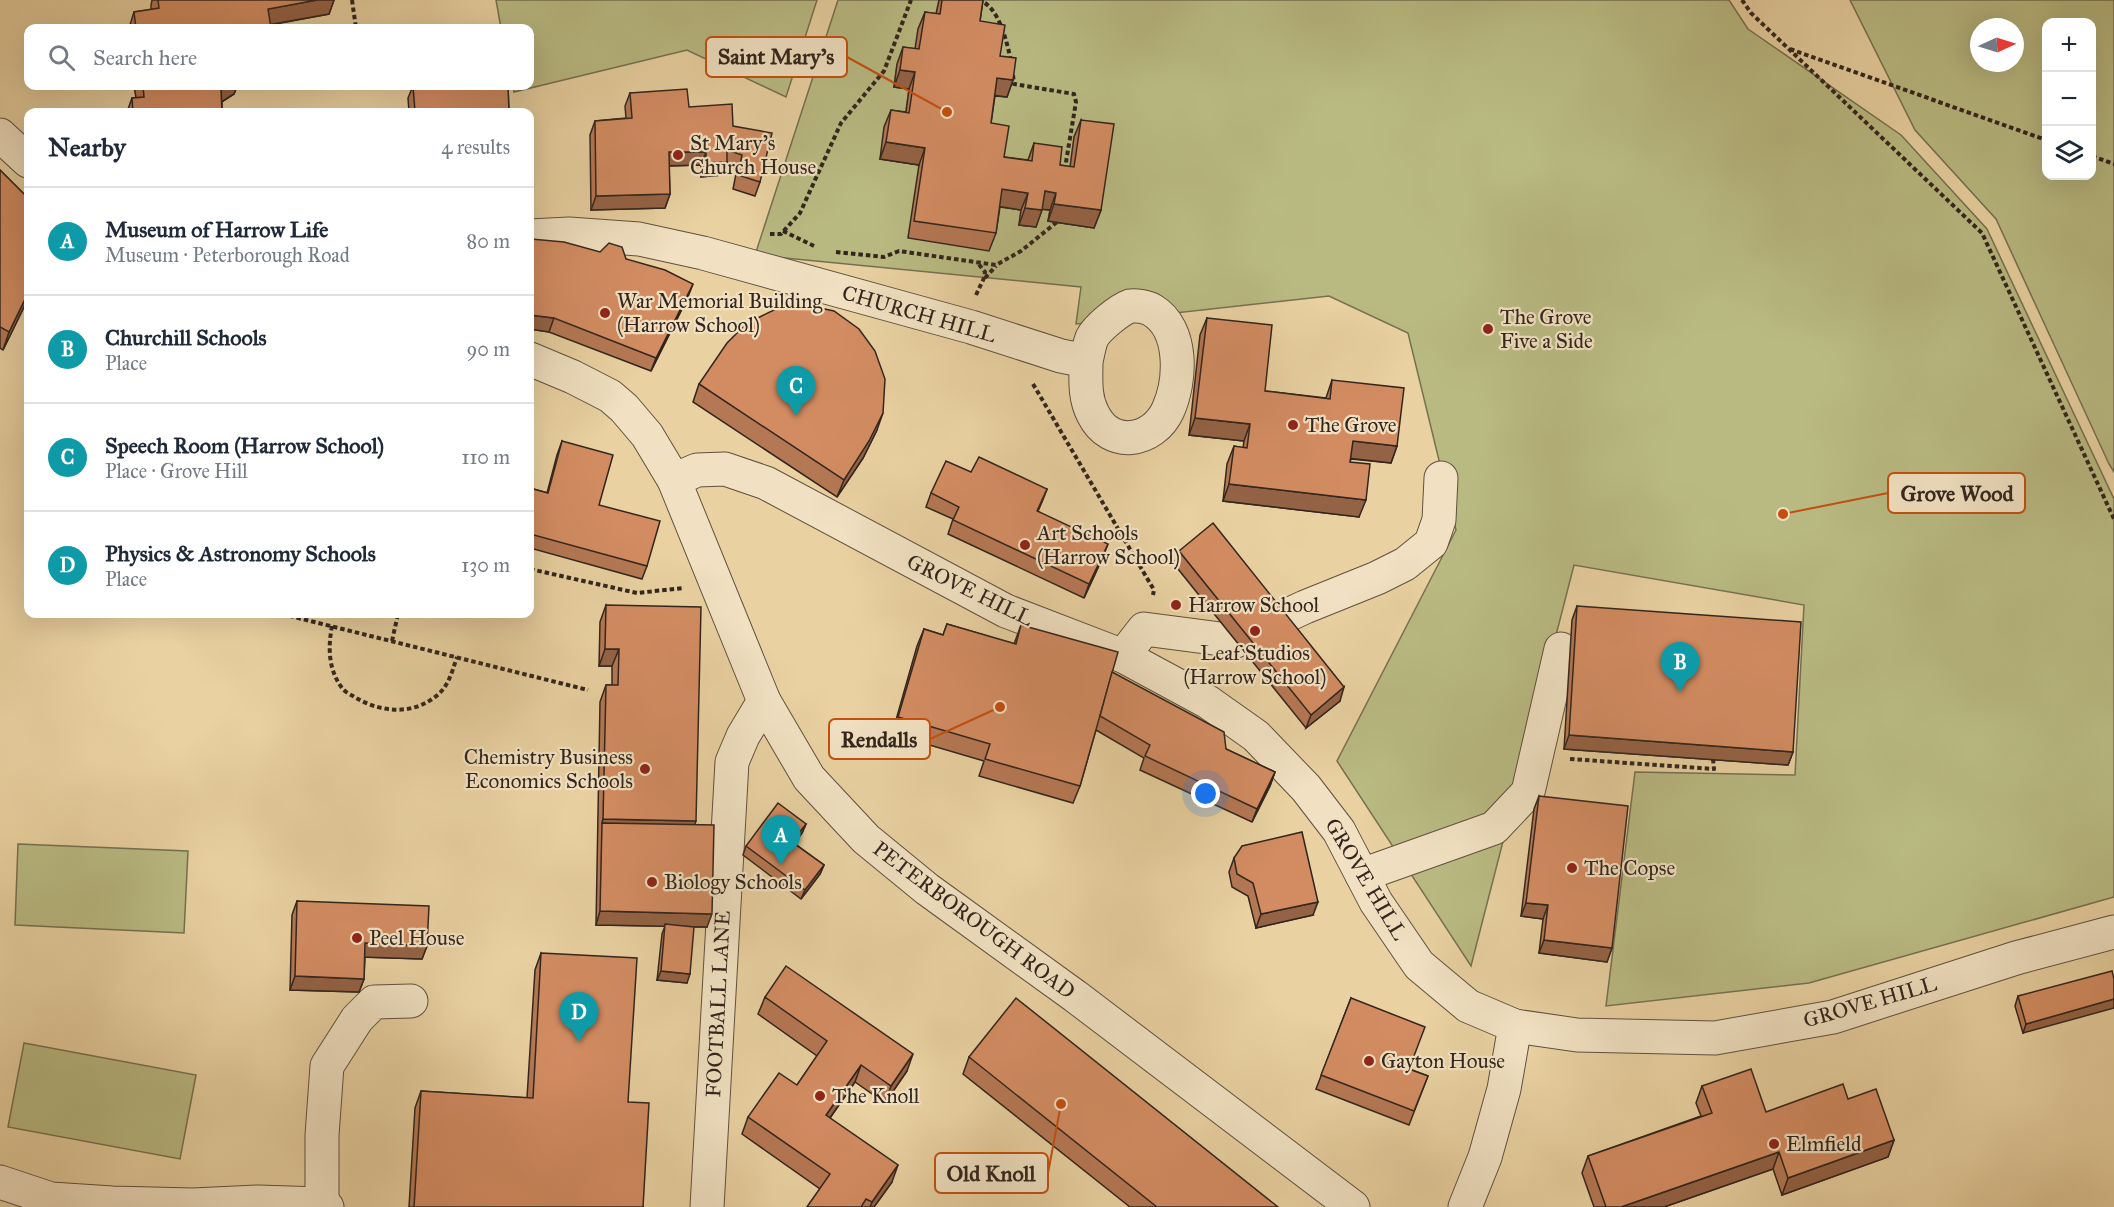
<!DOCTYPE html>
<meta charset="utf-8">
<style>
:root{--surface:#fff;--page:#f6f6f7;--text:#1f2937;--muted:#747a83;--line:#e0e1e3;--accent:#d93025}
body{margin:0;font-family:"IM FELL Great Primer",serif;background:var(--page);color:var(--text)}
.controls{position:absolute;right:18px;top:18px;display:grid;overflow:hidden;border-radius:12px;box-shadow:0 6px 24px #0002}
.controls button{width:54px;height:54px;display:grid;place-items:center;padding:0;border:0;border-bottom:2px solid var(--line);background:var(--surface);color:var(--text);font:30px sans-serif}
.compass{position:absolute;left:1970px;top:18px;width:54px;height:54px;border-radius:50%;background:var(--surface);box-shadow:0 6px 24px #0002;rotate:86deg}
.you{position:absolute;left:1206px;top:794px;width:21px;height:21px;margin:-15px;border:4px solid #fff;border-radius:50%;background:#1a73e8;box-shadow:0 0 0 9px #1a73e833}
.badge{display:grid;place-items:center;width:39px;height:39px;border-radius:50%;background:var(--accent);color:#fff;font-size:20px;font-weight:700}
.pin{position:absolute;translate:-50% -50px;filter:drop-shadow(0 2px 3px #0008)}
.pin::after{content:'';position:absolute;top:32px;width:21px;height:18px;background:inherit;clip-path:polygon(0 0,100% 0,50% 100%)}
.list{margin:0;padding:0;list-style:none}
h2{display:flex;justify-content:space-between;align-items:center;height:78px;margin:0;padding:0 24px;font-size:26px}
h2 small{font-size:20px;font-weight:400;color:var(--muted)}
.list li{display:grid;grid-template-columns:39px 1fr auto;gap:18px;align-items:center;box-sizing:border-box;height:108px;padding:0 24px;border-top:2px solid var(--line)}
.list b{display:block;font-size:22px;white-space:nowrap}
.list p{margin:0;font-size:20px;white-space:nowrap;color:var(--muted)}
.list em{font-size:20px;font-style:normal;color:var(--muted)}
.icon{flex:none;width:33px;height:33px;fill:none;stroke:currentColor;stroke-width:2;stroke-linecap:round;stroke-linejoin:round}
.map{position:relative;flex:none;width:2114px;height:1207px;overflow:hidden}
.search{position:absolute;background:var(--surface);box-shadow:0 6px 24px #0002;left:24px;top:24px;width:510px;height:66px;display:flex;align-items:center;gap:15px;box-sizing:border-box;padding:0 21px;border-radius:12px;color:var(--muted);font-size:22px}
.panel{position:absolute;background:var(--surface);box-shadow:0 6px 24px #0002;left:24px;top:108px;width:510px;height:510px;border-radius:12px}
.map>svg:first-child{display:block}
.green{fill:#b9ba82;stroke:#767050;stroke-width:1.5;fill-rule:evenodd}
.lines{fill:none;stroke-linecap:round;stroke-linejoin:round}
.minor-casing{stroke:#60503e;stroke-width:35}
.path{stroke:#32251d;stroke-width:4;stroke-dasharray:4.5 3;stroke-linecap:butt}
.minor{stroke:#f1e1c2;stroke-width:33}
.wall{fill:#b57854;stroke:#32251d;stroke-width:1.5}
.shaded-wall{fill:#946245;stroke:#32251d;stroke-width:1.5}
.building{fill:#d38c62;stroke:#32251d;stroke-width:1.5}
.poi-dot{fill:#8f2418;stroke:#f1e1c2;stroke-width:2}
.labels{text-anchor:middle;dominant-baseline:central;stroke-width:4.5;stroke-linejoin:round;paint-order:stroke}
.poi-label{font-size:21px;fill:#32251d;stroke:#f1e1c2;text-anchor:start}
.street-label{font-size:21px;fill:#32251d;stroke:#f1e1c2}
.leader{fill:none;stroke:#c44f0f;stroke-width:2}
.callout-dot{fill:#c44f0f;stroke:#f1e1c2;stroke-width:2}
.callout{fill:#f1e1c2;stroke:#c44f0f;stroke-width:2}
.callout-label{font-size:22px;text-anchor:middle;font-weight:bold;fill:#32251d}
</style>
<div class="map">
<svg width="2114" height="1207" viewBox="0 0 2114 1207">
<rect width="100%" height="100%" fill="#e9d1a1"/>
<filter id="stains"><feTurbulence type="fractalNoise" baseFrequency=".00333" numOctaves="4"/><feColorMatrix values="0 0 0 0 .2 0 0 0 0 .09 0 0 0 0 .02 0 0 0 .5 -.17"/></filter>
<radialGradient id="worn" r=".72"><stop offset=".6" stop-color="#630" stop-opacity="0"/><stop offset="1" stop-color="#630" stop-opacity=".3"/></radialGradient>
<!-- green -->
<g class="green">
<polygon points="496,0 817,0 786,97 687,50 514,92 513,86 530,86 530,28 501,28"/>
<path d="M838,0h891l19,29 153,106 86,94 127,270v398l-305,86 -203,23 29,-234 160,3 9,-170 -230,-40 -103,401 -134,-205 119,-231 -48,-197 -79,-37 -253,28 5,-37 -326,-32zM933,32l65,142 69,10 23,43 -42,-6 2,-11 -11,-1 -20,16 2,-15 -25,-4 -77,-41 -39,-6 23,-29 6,-41 -15,-2 3,-22 16,1z"/>
<path d="M1850,0h264v472l-5,-8 -113,-245 -81,-89zM2092,22v154h-46v-154zM1979,27h36v36h-36z"/>
<polygon points="18,844 188,851 184,933 15,925"/>
<polygon points="24,1043 196,1075 180,1159 8,1127"/>
</g>
<g class="lines">
<defs>
<g id="minor">
<polyline points="0,135 28,161"/>
<path d="M530,236l39,-2 70,5 64,14 268,74 90,29 25,5c2,-7 3,-16 6,-23 5,-10 27,-28 38,-32 5,-1 18,1 22,4 32,19 29,71 16,100 -15,33 -58,39 -75,4 -9,-17 -7,-35 -7,-53"/>
<polyline points="530,359 573,377 610,396 624,408 647,435 674,480 764,701 809,778 866,839 927,889 1075,996 1353,1207"/>
<polyline points="674,480 697,470 725,469 766,483 1006,611 1123,656 1208,702 1256,736 1306,788 1339,831 1376,902 1419,965 1468,1006 1515,1026 1577,1035 1715,1038 1833,1017 2016,958 2114,932"/>
<polyline points="1275,621 1305,607 1377,578 1405,564 1431,543 1439,520 1441,478"/>
<polyline points="1123,656 1144,629 1236,641"/>
<polyline points="1362,875 1494,828 1528,792 1561,649"/>
<polyline points="0,1182 51,1199 112,1203 193,1205 258,1202 322,1204 327,1207"/>
<polyline points="322,1204 322,1135 327,1066 357,1019 374,1002 411,1001"/>
<polyline points="707,1207 732,762 743,736 764,701"/>
<polyline points="1465,1207 1485,1157 1504,1089 1515,1026"/>
</g>
</defs>
<!-- minor casing -->
<use href="#minor" class="minor-casing"/>
<!-- path -->
<g class="path">
<polyline points="352,0 356,28"/>
<path d="M978,0c21,5 29,43 33,61"/>
<polyline points="1742,0 1751,13 1982,233 2114,519"/>
<polyline points="1790,49 2046,140"/>
<polyline points="1013,75 1014,84 1074,94 1076,102 1065,168"/>
<polyline points="2092,156 2114,164"/>
<polyline points="783,231 814,246"/>
<polyline points="770,234 781,234 800,213 841,123 884,71 911,0"/>
<polyline points="836,252 884,257 899,251 996,265 1021,251 1057,222"/>
<polyline points="985,278 996,266"/>
<polyline points="976,295 984,278 985,272 977,262"/>
<polyline points="1033,384 1154,590 1153,595"/>
<polyline points="530,569 637,593 683,588"/>
<polyline points="282,614 588,690"/>
<path d="M332,626c-4,21 -4,43 10,62 2,3 7,6 11,8 25,16 57,20 82,1 13,-9 17,-25 22,-40"/>
<polyline points="392,641 398,614"/>
<polyline points="1570,759 1714,769 1713,759"/>
</g>
<!-- minor -->
<use href="#minor" class="minor"/>
</g>
<!-- wall -->
<g class="wall">
<polygon points="152,0 334,0 329,14 270,25 271,28 129,28 134,12 151,10 151,5"/>
<polygon points="939,0 983,0 980,21 1013,80 1007,97 995,96 991,123 1004,157 1028,160 1034,143 1060,165 1070,167 1074,137 1081,120 1101,210 1094,228 1048,221 1050,210 1042,209 1036,227 1019,225 1021,210 1000,207 996,233 989,251 908,238 919,165 880,159 884,127 891,110 906,112 909,89 894,87 897,64 903,47 915,49 918,29 925,12 936,14"/>
<polygon points="134,86 237,86 234,94 222,102 222,112 127,112 132,98 136,98"/>
<polygon points="413,86 508,86 509,112 409,112 408,98"/>
<polygon points="630,93 689,107 733,126 760,182 755,196 733,189 737,169 726,165 722,175 701,177 701,165 669,166 670,194 665,208 591,210 590,135 595,121 626,118 625,106"/>
<polygon points="0,170 28,198 28,310 24,307 3,350 0,348"/>
<polygon points="531,239 626,259 688,297 651,371 549,332 530,329 530,243"/>
<polygon points="1207,318 1265,391 1326,398 1332,380 1397,446 1391,463 1351,459 1350,462 1359,517 1223,501 1227,464 1234,446 1243,448 1244,441 1189,435 1200,335"/>
<polygon points="699,384 877,430 863,458 837,497 693,402"/>
<polygon points="562,441 599,505 647,566 642,579 530,548 530,488 547,493 557,455"/>
<polygon points="971,472 1047,489 1038,511 1103,557 1084,598 948,534 953,519 926,507 931,493"/>
<polygon points="1179,551 1340,701 1306,728 1174,564"/>
<polygon points="606,605 695,824 707,927 685,927 687,983 657,980 662,934 665,926 596,925 600,702 606,685 612,685 612,666 599,666 600,622"/>
<polygon points="1577,606 1793,752 1788,765 1564,749 1572,620"/>
<polygon points="947,624 1014,644 1021,625 1112,672 1226,749 1275,772 1270,786 1252,822 1140,770 1144,758 1096,730 1080,786 1073,803 979,776 984,761 892,734 917,646 924,629 943,635"/>
<polygon points="1539,796 1612,948 1607,962 1539,953 1543,919 1521,916 1534,809"/>
<polygon points="806,824 802,833 794,843 824,865 820,874 801,899 743,855 746,846"/>
<polygon points="1234,858 1313,915 1256,928 1248,896 1232,887 1229,872"/>
<polygon points="297,901 427,946 422,959 365,957 364,979 359,992 290,990 292,915"/>
<polygon points="541,953 628,1102 643,1207 409,1207 415,1108 421,1091 527,1098 535,970"/>
<polygon points="2114,979 2023,1033 2015,1006 2018,996"/>
<polygon points="765,997 907,1071 885,1103 855,1082 830,1118 892,1182 874,1207 807,1207 820,1189 742,1134 748,1117 797,1085 817,1056 758,1014"/>
<polygon points="1351,998 1409,1069 1428,1076 1409,1125 1316,1089"/>
<polygon points="969,1057 1278,1207 1130,1207 963,1074"/>
<polygon points="1702,1086 1766,1112 1848,1099 1894,1140 1888,1157 1782,1195 1773,1169 1664,1207 1594,1207 1582,1173 1588,1156 1701,1116 1696,1103"/>
</g>
<!-- shaded-wall -->
<g class="shaded-wall">
<polygon points="317,0 334,0 329,14 262,26 268,9"/>
<polygon points="900,70 915,72 909,89 894,87"/>
<polygon points="997,78 1013,80 1007,97 991,95"/>
<polygon points="227,86 237,86 234,94 215,106 221,89"/>
<polygon points="886,142 925,148 919,165 880,159"/>
<polygon points="669,152 706,152 701,165 664,166"/>
<polygon points="727,162 722,175 701,177 706,163"/>
<polygon points="1002,189 1028,193 1021,210 996,206"/>
<polygon points="1045,191 1056,193 1050,210 1039,209"/>
<polygon points="670,194 665,208 591,210 596,196"/>
<polygon points="1054,204 1101,210 1094,228 1048,221"/>
<polygon points="1025,208 1042,210 1036,227 1019,225"/>
<polygon points="693,284 688,297 651,371 656,358"/>
<polygon points="28,293 24,307 3,350 9,332"/>
<polygon points="530,315 554,318 549,332 530,329"/>
<polygon points="883,413 877,430 863,458 837,497 844,480"/>
<polygon points="1195,418 1250,424 1244,441 1189,435"/>
<polygon points="1353,441 1397,446 1391,463 1347,458"/>
<polygon points="1229,484 1366,500 1359,517 1223,501"/>
<polygon points="1047,489 1042,502 1032,524 1037,511"/>
<polygon points="1108,544 1103,557 1084,598 1089,584"/>
<polygon points="605,649 619,649 612,666 599,666"/>
<polygon points="1344,687 1340,701 1306,728 1311,715"/>
<polygon points="1569,735 1793,752 1788,765 1564,749"/>
<polygon points="1275,772 1270,786 1252,822 1257,809"/>
<polygon points="603,819 696,821 690,838 602,823"/>
<polygon points="806,824 802,833 789,851 792,842"/>
<polygon points="824,865 820,874 801,899 805,890"/>
<polygon points="1318,902 1313,915 1256,928 1261,914"/>
<polygon points="1526,903 1548,905 1543,919 1521,916"/>
<polygon points="600,911 712,914 707,927 596,925"/>
<polygon points="1544,940 1612,948 1607,962 1539,953"/>
<polygon points="365,943 427,946 422,959 360,957"/>
<polygon points="661,971 690,974 687,983 657,980"/>
<polygon points="295,976 364,979 359,992 290,990"/>
<polygon points="2114,999 2114,1008 2023,1033 2026,1024"/>
<polygon points="913,1054 907,1071 885,1103 891,1086"/>
<polygon points="861,1065 855,1082 820,1132 826,1115"/>
<polygon points="1894,1140 1888,1157 1782,1195 1788,1178"/>
<polygon points="1779,1152 1773,1169 1664,1207 1621,1207"/>
<polygon points="898,1165 892,1182 874,1207 870,1207 872,1202"/>
</g>
<!-- building -->
<g class="building">
<polygon points="158,0 317,0 268,9 271,28 136,28 134,12 159,8"/>
<polygon points="942,0 983,0 980,21 1005,25 1000,56 1016,58 1013,80 997,78 991,123 1009,126 1004,157 1032,161 1034,143 1062,147 1060,165 1074,167 1081,120 1114,124 1101,210 1054,204 1056,193 1045,191 1042,210 1025,208 1028,193 1002,189 996,233 914,221 925,148 886,142 891,110 909,113 915,72 900,70 903,47 919,49 925,12 940,14"/>
<polygon points="143,86 227,86 221,89 222,112 133,112 132,98 144,97"/>
<polygon points="413,86 508,86 509,112 415,112"/>
<polygon points="687,89 689,107 732,104 733,126 772,133 760,182 738,175 742,155 727,150 727,162 706,163 706,152 669,152 670,194 596,196 595,121 632,118 630,93"/>
<polygon points="0,170 28,198 28,293 9,332 0,327"/>
<polygon points="530,173 531,200 530,200"/>
<polygon points="531,239 564,242 600,252 609,243 622,247 626,259 665,270 693,284 656,358 554,318 530,315 530,253"/>
<polygon points="806,305 834,311 859,329 875,351 885,379 883,413 869,441 844,480 699,384 727,343 747,323 776,309"/>
<polygon points="1207,318 1272,325 1265,391 1330,399 1332,380 1404,388 1397,446 1353,441 1350,462 1370,464 1366,500 1229,484 1234,446 1247,448 1250,424 1195,418"/>
<polygon points="562,441 613,455 599,505 660,521 647,566 530,534 530,488 548,493"/>
<polygon points="979,457 1047,489 1037,511 1108,544 1089,584 953,520 959,507 931,493 946,461 971,472"/>
<polygon points="1213,523 1344,687 1311,715 1179,551"/>
<polygon points="606,605 701,607 696,821 603,819 606,685 618,685 619,649 605,649"/>
<polygon points="1577,606 1801,622 1793,752 1569,735"/>
<polygon points="947,624 1016,644 1021,625 1118,652 1080,786 985,759 990,744 898,717 924,629 943,635"/>
<polygon points="1112,672 1224,732 1226,749 1275,772 1257,809 1145,756 1150,745 1100,716"/>
<polygon points="1539,796 1628,806 1612,948 1544,940 1548,905 1526,903"/>
<polygon points="778,803 806,824 792,842 824,865 805,890 746,846"/>
<polygon points="602,823 714,825 712,914 600,911"/>
<polygon points="1302,832 1318,902 1261,914 1253,883 1237,874 1234,858 1242,846"/>
<polygon points="297,901 429,906 427,946 365,943 364,979 295,976"/>
<polygon points="665,924 694,927 690,974 661,971"/>
<polygon points="541,953 637,958 628,1102 649,1103 643,1207 414,1207 421,1091 533,1098"/>
<polygon points="786,966 913,1054 891,1086 861,1065 826,1115 898,1165 872,1202 866,1199 861,1207 807,1207 830,1174 748,1117 779,1073 797,1085 827,1041 765,997"/>
<polygon points="2112,971 2114,979 2114,999 2026,1024 2018,996"/>
<polygon points="1016,998 1278,1207 1157,1207 969,1057"/>
<polygon points="1351,998 1425,1027 1409,1069 1428,1076 1414,1111 1321,1075"/>
<polygon points="1751,1069 1766,1112 1843,1084 1848,1099 1876,1089 1894,1140 1788,1178 1779,1152 1621,1207 1606,1207 1588,1156 1712,1113 1702,1086"/>
</g>
<!-- markers -->
<g class="poi-dot">
<circle cx="678" cy="155" r="6"/>
<circle cx="605" cy="313" r="6"/>
<circle cx="1488" cy="329" r="6"/>
<circle cx="1293" cy="425" r="6"/>
<circle cx="1025" cy="545" r="6"/>
<circle cx="1176" cy="605" r="6"/>
<circle cx="1255" cy="631" r="6"/>
<circle cx="645" cy="769" r="6"/>
<circle cx="1572" cy="868" r="6"/>
<circle cx="652" cy="882" r="6"/>
<circle cx="357" cy="938" r="6"/>
<circle cx="1369" cy="1061" r="6"/>
<circle cx="820" cy="1096" r="6"/>
<circle cx="1774" cy="1144" r="6"/>
</g>
<g class="labels">
<!-- poi labels -->
<g class="poi-label">
<text x="690" y="143">St Mary's<tspan x="690" dy="24">Church House</tspan></text>
<text x="617" y="301">War Memorial Building<tspan x="617" dy="24">(Harrow School)</tspan></text>
<text x="1500" y="317">The Grove<tspan x="1500" dy="24">Five a Side</tspan></text>
<text x="1305" y="425">The Grove</text>
<text x="1037" y="533">Art Schools<tspan x="1037" dy="24">(Harrow School)</tspan></text>
<text x="1188" y="605">Harrow School</text>
<text x="1255" y="653" text-anchor="middle">Leaf Studios<tspan x="1255" dy="24">(Harrow School)</tspan></text>
<text x="633" y="757" text-anchor="end">Chemistry Business<tspan x="633" dy="24">Economics Schools</tspan></text>
<text x="1584" y="868">The Copse</text>
<text x="664" y="882">Biology Schools</text>
<text x="369" y="938">Peel House</text>
<text x="1381" y="1061">Gayton House</text>
<text x="832" y="1096">The Knoll</text>
<text x="1786" y="1144">Elmfield</text>
</g>
<!-- street labels -->
<g class="street-label">
<text transform="translate(919 314) rotate(16)">CHURCH HILL</text>
<text transform="translate(970 590) rotate(26)">GROVE HILL</text>
<text transform="translate(1366 879) rotate(59)">GROVE HILL</text>
<text transform="translate(974 920) rotate(37)">PETERBOROUGH ROAD</text>
<text transform="translate(1870 1002) rotate(-16)">GROVE HILL</text>
<text transform="translate(718 1004) rotate(-87)">FOOTBALL LANE</text>
</g>
</g>
<!-- callouts -->
<path class="leader" d="M947 112L847 57M1783 514L1888 493M1000 707L930 739M1061 1104L1048 1173"/>
<g class="callout-dot">
<circle cx="947" cy="112" r="6"/>
<circle cx="1783" cy="514" r="6"/>
<circle cx="1000" cy="707" r="6"/>
<circle cx="1061" cy="1104" r="6"/>
</g>
<g class="callout">
<rect x="706" y="37" width="141" height="40" rx="6"/>
<rect x="1888" y="473" width="137" height="40" rx="6"/>
<rect x="829" y="719" width="101" height="40" rx="6"/>
<rect x="935" y="1153" width="113" height="40" rx="6"/>
</g>
<g class="callout-label">
<text x="776" y="64">Saint Mary's</text>
<text x="1957" y="501">Grove Wood</text>
<text x="879" y="747">Rendalls</text>
<text x="991" y="1181">Old Knoll</text>
</g>
<rect width="100%" height="100%" filter="url(#stains)"/>
<rect width="100%" height="100%" fill="url(#worn)"/>
</svg>
<div class="controls">
<button>+</button>
<button>−</button>
<button><svg class="icon" aria-label="layers" viewBox="0 0 24 24"><path d="M12 4l9 5-9 5-9-5zM3 14l9 5 9-5"/></svg></button>
</div>
<svg class="compass" viewBox="-18 -18 36 36"><path d="M0-13l5 13h-10z" fill="#e53935"/><path d="M0 13l5-13h-10z" fill="#747a83"/></svg>
<div class="you"></div>
<div class="pin badge" style="left:781px;top:865px;background:#0f9aa8">A</div>
<div class="pin badge" style="left:1680px;top:692px;background:#0f9aa8">B</div>
<div class="pin badge" style="left:796px;top:416px;background:#0f9aa8">C</div>
<div class="pin badge" style="left:579px;top:1042px;background:#0f9aa8">D</div>
<div class="search"><svg class="icon" aria-label="search" viewBox="0 0 24 24"><circle cx="10" cy="10" r="6"/><path d="M15 15l6 6"/></svg>Search here</div>
<section class="panel">
<h2>Nearby<small>4 results</small></h2>
<ul class="list">
<li><span class="badge" style="background:#0f9aa8">A</span><div><b>Museum of Harrow Life</b><p>Museum · Peterborough Road</p></div><em>80 m</em></li>
<li><span class="badge" style="background:#0f9aa8">B</span><div><b>Churchill Schools</b><p>Place</p></div><em>90 m</em></li>
<li><span class="badge" style="background:#0f9aa8">C</span><div><b>Speech Room (Harrow School)</b><p>Place · Grove Hill</p></div><em>110 m</em></li>
<li><span class="badge" style="background:#0f9aa8">D</span><div><b>Physics &amp; Astronomy Schools</b><p>Place</p></div><em>130 m</em></li>
</ul>
</section>
</div>
